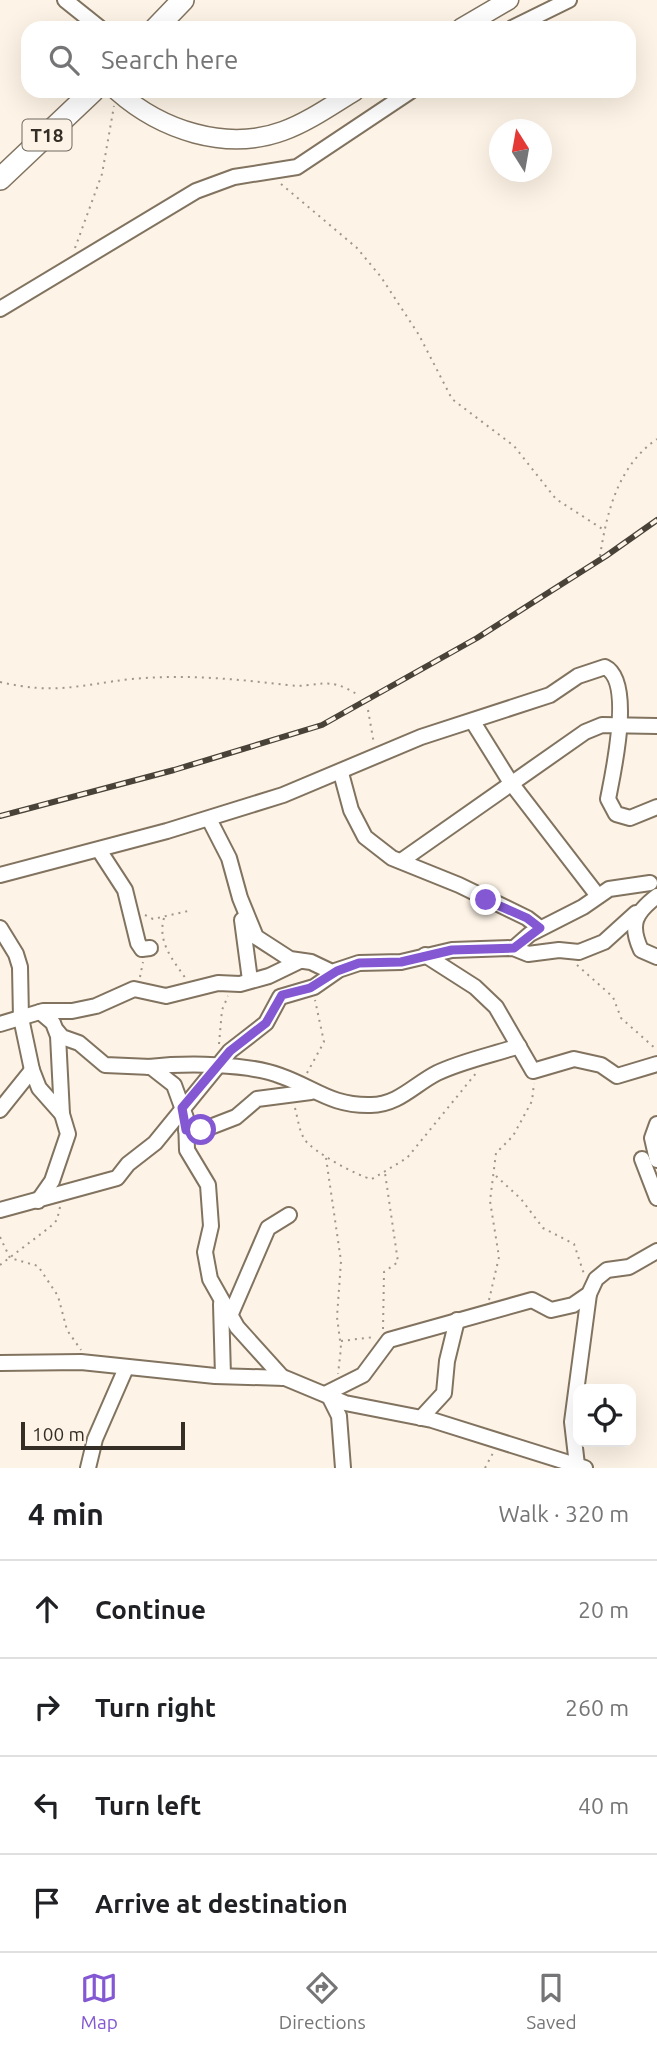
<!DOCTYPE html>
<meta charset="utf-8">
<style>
:root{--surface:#fff;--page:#f2f2f2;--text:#202124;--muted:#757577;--line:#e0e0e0;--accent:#8358d2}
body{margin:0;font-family:Ubuntu,sans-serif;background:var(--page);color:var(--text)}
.controls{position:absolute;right:21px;bottom:21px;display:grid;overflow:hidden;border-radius:14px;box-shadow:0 7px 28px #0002}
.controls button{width:63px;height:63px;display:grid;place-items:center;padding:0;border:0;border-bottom:2px solid var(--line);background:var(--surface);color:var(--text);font:35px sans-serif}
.compass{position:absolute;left:489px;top:119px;width:63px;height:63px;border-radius:50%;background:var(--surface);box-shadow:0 7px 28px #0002;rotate:349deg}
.scale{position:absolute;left:21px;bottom:18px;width:164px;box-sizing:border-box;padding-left:7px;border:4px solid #342e26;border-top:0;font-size:19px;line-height:24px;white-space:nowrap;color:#342e26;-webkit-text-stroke:5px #fdf3e6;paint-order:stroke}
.stop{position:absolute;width:21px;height:21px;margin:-16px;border:5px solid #8358d2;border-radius:50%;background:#fff}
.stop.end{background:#8358d2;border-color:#fff;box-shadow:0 2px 7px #0008}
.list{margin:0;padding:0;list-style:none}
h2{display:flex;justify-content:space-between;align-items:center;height:91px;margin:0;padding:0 28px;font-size:30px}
h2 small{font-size:23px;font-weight:400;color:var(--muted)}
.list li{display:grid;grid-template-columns:46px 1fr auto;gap:21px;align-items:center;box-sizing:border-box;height:98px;padding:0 28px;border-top:2px solid var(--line)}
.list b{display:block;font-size:26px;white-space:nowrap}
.list em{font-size:23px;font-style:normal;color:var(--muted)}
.icon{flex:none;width:38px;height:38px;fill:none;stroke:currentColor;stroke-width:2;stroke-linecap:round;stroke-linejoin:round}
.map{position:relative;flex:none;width:657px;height:1468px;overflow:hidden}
.search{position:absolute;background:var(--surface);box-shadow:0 7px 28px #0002;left:21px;right:21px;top:21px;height:77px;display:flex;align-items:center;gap:18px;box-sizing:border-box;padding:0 24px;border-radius:21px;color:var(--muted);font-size:26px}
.sheet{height:483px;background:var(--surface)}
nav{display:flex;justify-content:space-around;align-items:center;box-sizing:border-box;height:98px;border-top:2px solid var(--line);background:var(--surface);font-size:19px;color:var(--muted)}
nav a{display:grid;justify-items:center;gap:4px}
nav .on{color:var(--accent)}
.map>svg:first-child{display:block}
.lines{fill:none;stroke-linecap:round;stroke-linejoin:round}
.minor-casing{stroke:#81735f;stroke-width:18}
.major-casing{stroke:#81735f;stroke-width:21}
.highway-casing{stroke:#81735f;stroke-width:24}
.path{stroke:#9f978c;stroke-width:2;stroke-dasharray:2 5;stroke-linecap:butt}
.minor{stroke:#fff;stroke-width:14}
.major{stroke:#fff;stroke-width:18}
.highway{stroke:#fff;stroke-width:21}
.rail-casing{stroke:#484239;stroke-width:6}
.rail{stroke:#fdf3e6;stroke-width:3.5;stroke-dasharray:10;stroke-linecap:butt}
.route{stroke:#8358d2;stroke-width:9}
.labels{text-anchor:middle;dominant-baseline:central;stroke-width:5;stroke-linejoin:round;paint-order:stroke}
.shield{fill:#fdf3e6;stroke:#706960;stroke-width:2}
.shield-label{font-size:19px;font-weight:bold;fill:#342e26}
</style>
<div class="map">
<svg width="657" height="1468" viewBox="0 0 657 1468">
<rect width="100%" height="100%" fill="#fdf3e6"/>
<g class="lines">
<defs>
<g id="minor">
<polyline points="65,0 100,28"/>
<polyline points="512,28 569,0"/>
<polyline points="0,309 196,191 234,177 297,167 411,91"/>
<polyline points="473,722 511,783 598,896"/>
<polyline points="341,773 351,810 365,837 392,858 459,885 527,918 540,928"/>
<polyline points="209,819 229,858 240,898 256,937 290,959 311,962 332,972 359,963 401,962 452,950 513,948 528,954 559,950 579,952 604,942 636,913"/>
<polyline points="99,850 125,890 138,943 142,949 150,948"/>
<polyline points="401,861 585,732 602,725 657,726"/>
<path d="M0,875l167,-44 116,-36 138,-58 129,-42 28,-19 27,-9c29,14 8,106 3,132l8,15 14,4 27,-11"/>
<path d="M657,896c-22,17 -28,28 -16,54l16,7"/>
<polyline points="242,920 250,980"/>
<polyline points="0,928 16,954 20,967 21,1018 32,1070 39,1088 62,1114"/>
<polyline points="514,948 530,934 583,907 609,889 650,883"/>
<polyline points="425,955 475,987 496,1007 533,1071 574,1059 601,1065 617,1076 657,1064"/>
<polyline points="0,1024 43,1011 72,1011 96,1006 134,989 166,996 218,983 240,984 269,976 300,961"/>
<polyline points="57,1031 62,1037 79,1043 105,1065 151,1067 174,1085 186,1118 187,1150 208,1185 211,1226 205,1252 210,1279 237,1327 283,1378"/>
<path d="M149,1067c36,-4 98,-4 132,9 34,12 50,30 90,29 27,0 44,-21 66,-32 25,-12 55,-18 82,-27"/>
<polyline points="0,1110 32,1070"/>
<polyline points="657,1124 652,1138 657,1160"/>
<polyline points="186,1130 205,1129 236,1117 257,1099 311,1092"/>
<polyline points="642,1159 657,1198"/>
<polyline points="38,1201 52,1181 68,1134 62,1114 58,1036 53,1023 40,1012"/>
<polyline points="0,1210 117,1178 128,1164 155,1143 230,1051 266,1023 280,997 314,987 337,971"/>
<polyline points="221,1304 223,1376"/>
<polyline points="230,1316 268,1228 289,1215"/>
<polyline points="0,1363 81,1362 215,1376 285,1378 345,1403 432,1420 585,1468"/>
<polyline points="325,1394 363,1375 389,1340 532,1300 551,1310 573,1305 589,1294 596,1279 607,1270 629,1267 657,1251"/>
<polyline points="329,1396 339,1416 343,1468"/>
<polyline points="421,1418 444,1393 447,1361 457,1320"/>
<polyline points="577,1465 572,1422 589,1294"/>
<polyline points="88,1468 95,1439 126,1368"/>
</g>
<g id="major">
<polyline points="461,28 509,0"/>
<path d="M117,91c44,39 109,61 166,40 25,-9 49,-26 72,-40"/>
</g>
<g id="highway">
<polyline points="156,28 183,0"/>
<polyline points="0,179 93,91"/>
</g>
</defs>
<!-- minor casing -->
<use href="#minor" class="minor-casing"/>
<!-- major casing -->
<use href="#major" class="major-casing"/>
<!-- highway casing -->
<use href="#highway" class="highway-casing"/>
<!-- path -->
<g class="path">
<polyline points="281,184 357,248 381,277 419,335 452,399 514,446 556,499 604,530"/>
<polyline points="75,248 102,174 114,106"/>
<path d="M600,556c7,-45 18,-90 57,-117"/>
<path d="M0,682c57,13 77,3 132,-3 52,-5 104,0 155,6 31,4 39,-11 71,10"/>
<polyline points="368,710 374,744"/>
<polyline points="145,915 153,919 188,911"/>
<path d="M164,918c-7,24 9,42 22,61"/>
<polyline points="577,965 613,997 621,1018 657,1050"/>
<polyline points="140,977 143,962"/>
<polyline points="219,1044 222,1010 228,996"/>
<polyline points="307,1073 324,1042 315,1000"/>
<path d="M295,1108c3,11 4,23 10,32 7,11 54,37 67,39l35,-21 70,-86"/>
<polyline points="326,1158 341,1261 337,1317 341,1348 338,1374"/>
<polyline points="496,1176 521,1199 543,1228 574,1244 584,1274"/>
<polyline points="0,1237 10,1258 38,1266 58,1296 67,1330 81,1350"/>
<polyline points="0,1265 50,1227 57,1220 60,1207"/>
<polyline points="489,1300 499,1257 490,1201 496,1153 513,1136 532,1101 534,1083"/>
<polyline points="383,1329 384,1272 398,1262 385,1173"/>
<polyline points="341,1341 374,1337"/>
<polyline points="485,1468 493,1453"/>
</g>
<!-- minor -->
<use href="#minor" class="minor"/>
<!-- major -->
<use href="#major" class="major"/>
<!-- highway -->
<use href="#highway" class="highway"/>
<defs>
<polyline id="rail" points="0,816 174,770 322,725 477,638 606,556 657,520"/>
</defs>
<!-- rail casing -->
<use href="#rail" class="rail-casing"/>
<!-- rail -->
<use href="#rail" class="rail"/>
</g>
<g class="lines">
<!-- route -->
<polyline class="route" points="201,1130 186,1130 182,1108 230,1051 266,1023 282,995 310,988 337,971 359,963 401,962 452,950 514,948 540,928 527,918 486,900"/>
</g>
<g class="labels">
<!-- shield labels -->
<rect class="shield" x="22.5" y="119.5" width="49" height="31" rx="5"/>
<g class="shield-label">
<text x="47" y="135">T18</text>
</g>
</g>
</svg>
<div class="controls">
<button><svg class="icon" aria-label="locate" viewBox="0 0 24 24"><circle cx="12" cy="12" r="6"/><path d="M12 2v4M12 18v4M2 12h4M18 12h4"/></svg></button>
</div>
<svg class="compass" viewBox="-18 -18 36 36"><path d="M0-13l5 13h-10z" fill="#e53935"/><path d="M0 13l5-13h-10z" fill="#757577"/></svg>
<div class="scale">100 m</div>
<div class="stop" style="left:201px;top:1130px"></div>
<div class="stop end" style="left:486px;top:900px"></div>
<div class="search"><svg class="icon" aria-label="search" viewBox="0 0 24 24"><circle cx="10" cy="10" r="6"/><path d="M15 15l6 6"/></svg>Search here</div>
</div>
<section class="sheet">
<h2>4 min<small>Walk · 320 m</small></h2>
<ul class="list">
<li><svg class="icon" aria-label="ahead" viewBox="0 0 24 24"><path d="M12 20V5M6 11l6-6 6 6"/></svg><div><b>Continue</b></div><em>20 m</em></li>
<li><svg class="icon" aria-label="right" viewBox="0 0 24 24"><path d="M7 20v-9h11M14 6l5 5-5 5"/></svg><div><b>Turn right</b></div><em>260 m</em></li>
<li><svg class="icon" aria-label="left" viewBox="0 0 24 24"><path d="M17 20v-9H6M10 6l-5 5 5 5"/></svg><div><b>Turn left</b></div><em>40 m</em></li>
<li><svg class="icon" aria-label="arrive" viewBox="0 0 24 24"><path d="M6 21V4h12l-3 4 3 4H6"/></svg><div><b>Arrive at destination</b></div></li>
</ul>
</section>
<nav>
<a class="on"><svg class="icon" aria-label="map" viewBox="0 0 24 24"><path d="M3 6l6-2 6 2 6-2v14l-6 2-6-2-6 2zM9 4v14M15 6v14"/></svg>Map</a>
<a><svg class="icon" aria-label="directions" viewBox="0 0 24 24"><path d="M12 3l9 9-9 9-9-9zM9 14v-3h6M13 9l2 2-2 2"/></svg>Directions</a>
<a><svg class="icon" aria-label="saved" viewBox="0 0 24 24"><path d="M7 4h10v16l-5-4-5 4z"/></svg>Saved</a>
</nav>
